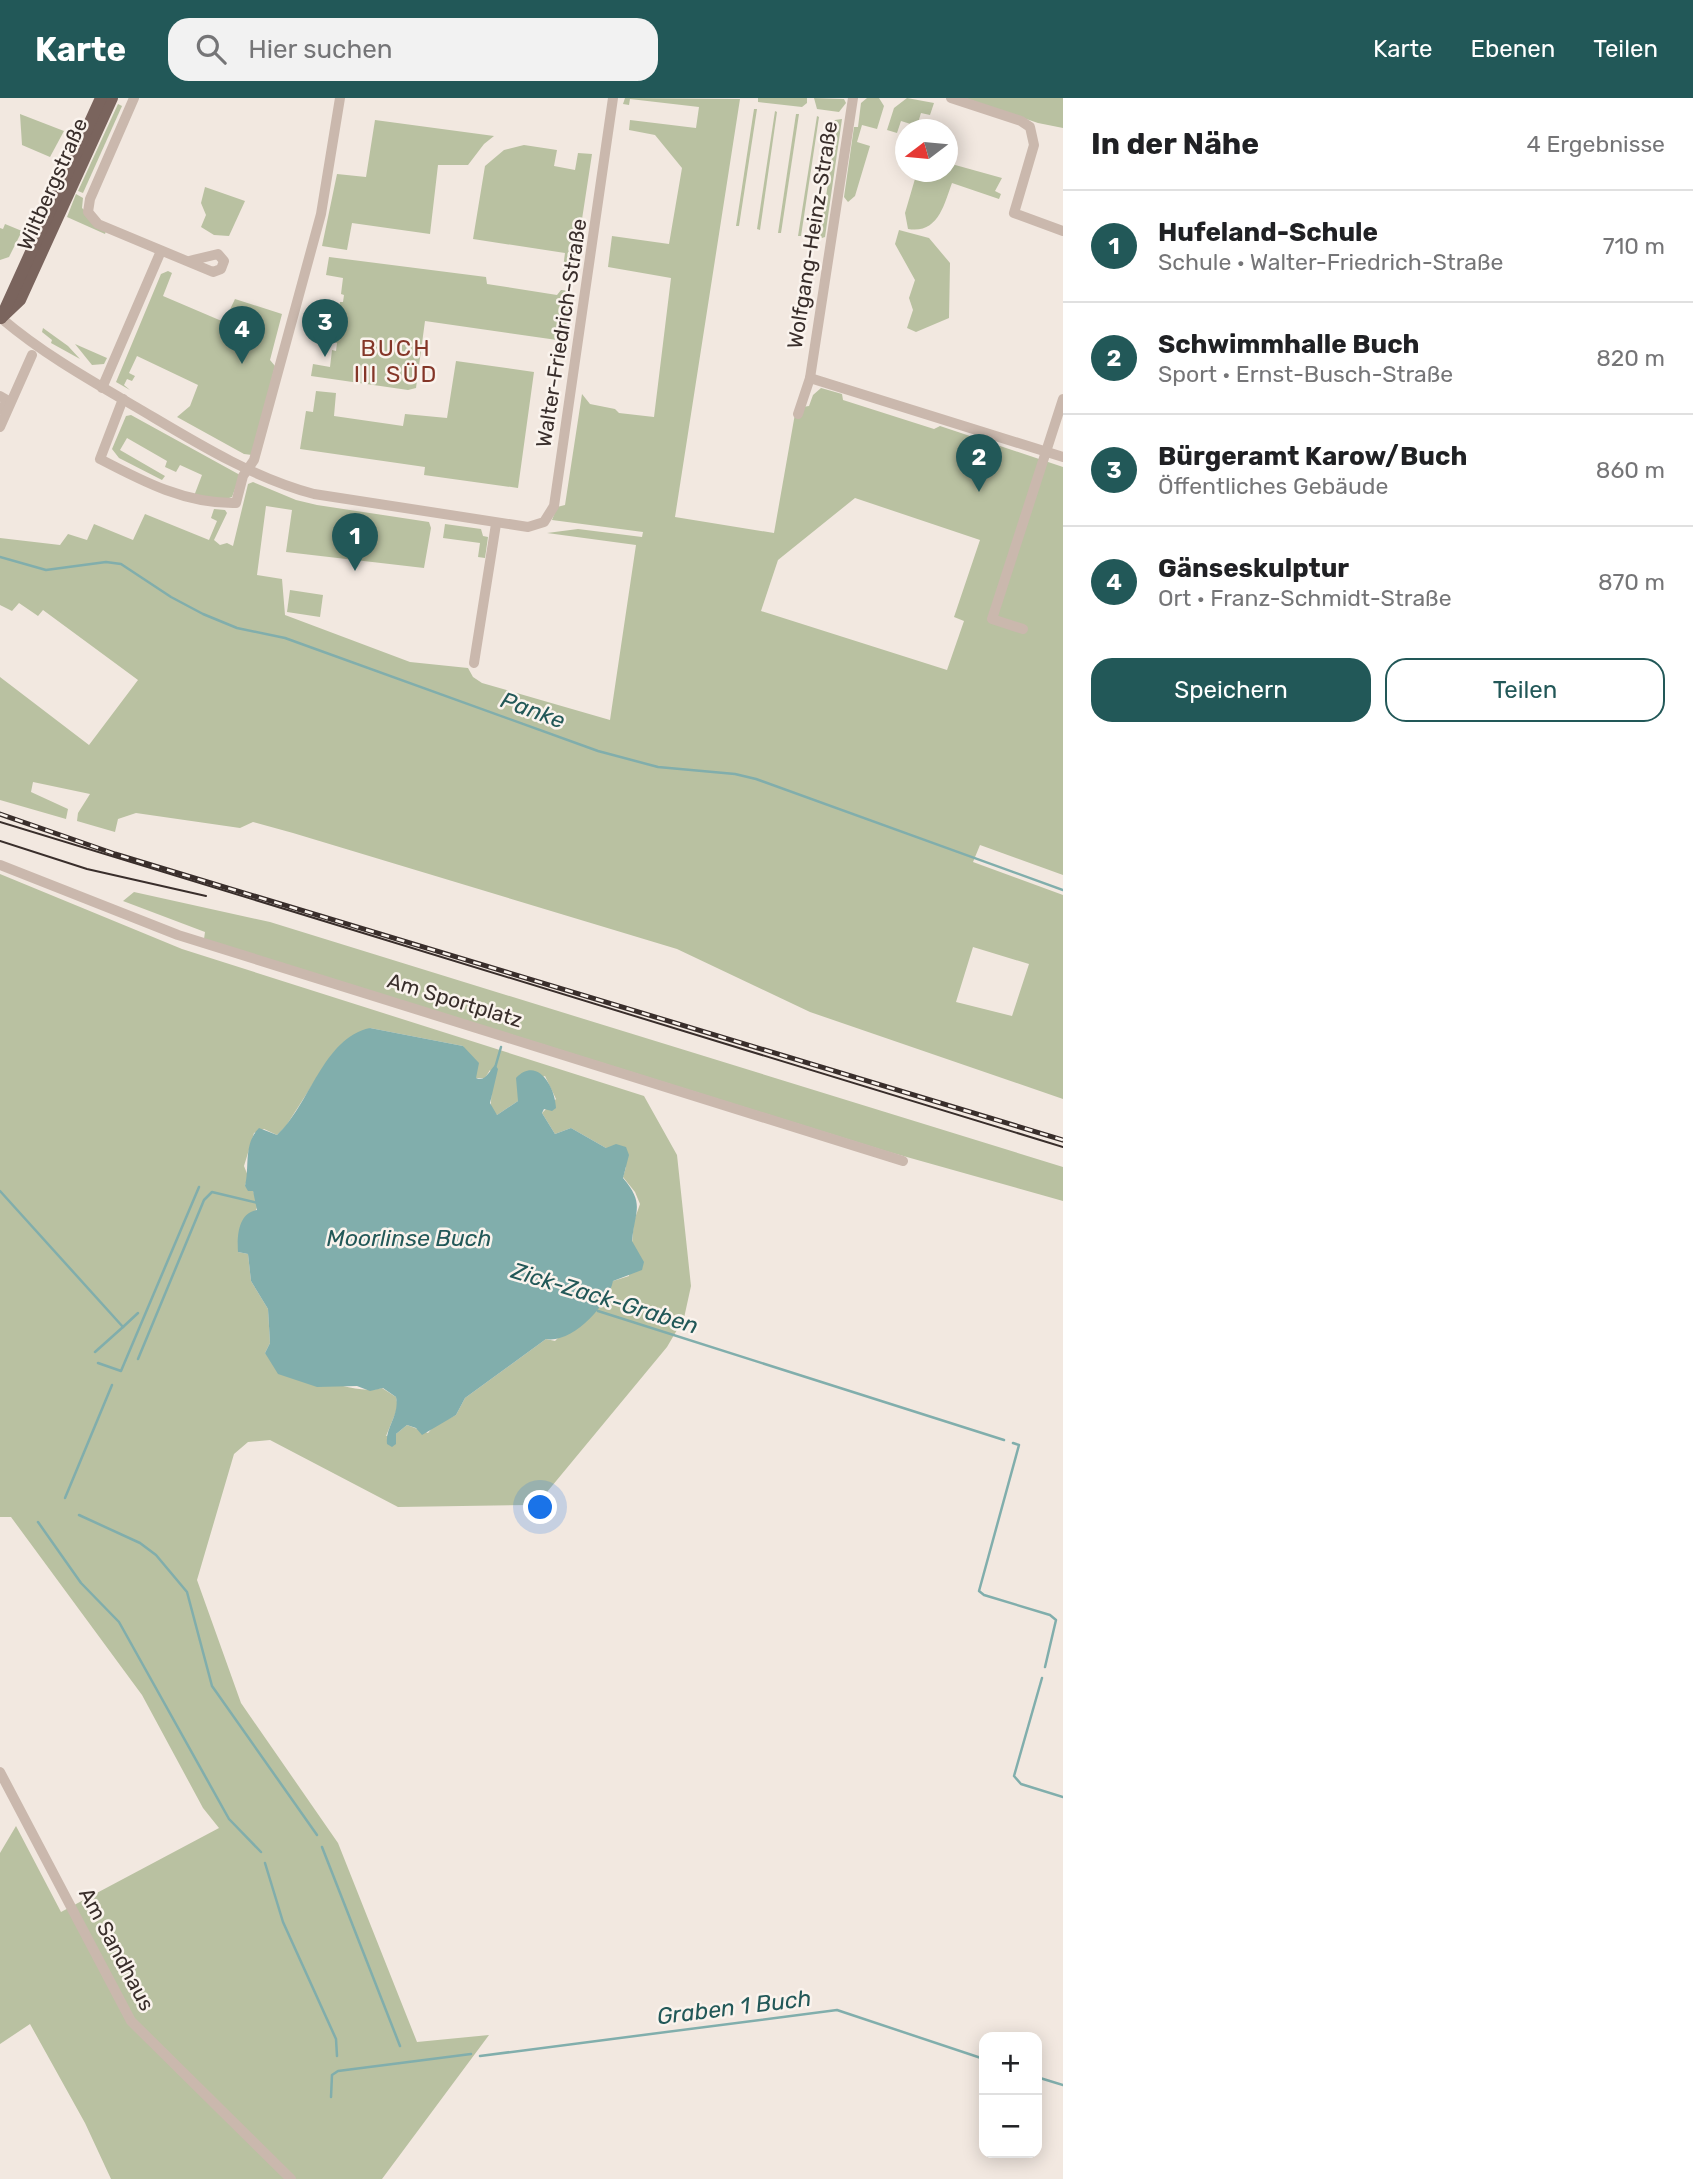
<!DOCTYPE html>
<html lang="de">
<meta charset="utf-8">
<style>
:root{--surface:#fff;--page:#f2f2f2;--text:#202124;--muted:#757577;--line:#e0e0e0;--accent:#225858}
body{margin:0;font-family:Rubik,sans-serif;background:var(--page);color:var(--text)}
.controls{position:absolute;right:21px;bottom:21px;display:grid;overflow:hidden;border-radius:14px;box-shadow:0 4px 18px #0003}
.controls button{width:63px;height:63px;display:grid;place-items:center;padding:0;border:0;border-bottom:2px solid var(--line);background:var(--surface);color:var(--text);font:35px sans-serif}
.compass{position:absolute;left:895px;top:21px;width:63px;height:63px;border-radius:50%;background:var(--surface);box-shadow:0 4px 18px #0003;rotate:254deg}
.you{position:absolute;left:541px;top:1410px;width:24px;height:24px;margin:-18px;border:5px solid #fff;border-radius:50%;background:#1a73e8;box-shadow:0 0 0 10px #1a73e833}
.badge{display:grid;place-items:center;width:46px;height:46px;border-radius:50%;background:var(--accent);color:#fff;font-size:23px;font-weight:700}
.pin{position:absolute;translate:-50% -58px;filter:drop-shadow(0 2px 4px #0008)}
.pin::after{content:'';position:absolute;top:37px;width:24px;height:21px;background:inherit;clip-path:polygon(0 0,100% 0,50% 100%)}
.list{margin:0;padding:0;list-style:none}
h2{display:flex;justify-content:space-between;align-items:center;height:91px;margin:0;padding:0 28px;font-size:30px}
h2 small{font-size:23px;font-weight:400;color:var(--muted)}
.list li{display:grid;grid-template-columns:46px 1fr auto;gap:21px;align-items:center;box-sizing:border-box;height:112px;padding:0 28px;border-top:2px solid var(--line)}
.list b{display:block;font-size:26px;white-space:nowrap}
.list p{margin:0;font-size:23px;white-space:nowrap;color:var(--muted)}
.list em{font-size:23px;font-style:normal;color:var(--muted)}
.actions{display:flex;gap:14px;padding:21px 28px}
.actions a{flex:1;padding:16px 0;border:2px solid var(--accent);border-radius:21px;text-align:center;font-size:24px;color:var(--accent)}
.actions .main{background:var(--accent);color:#fff}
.icon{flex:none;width:38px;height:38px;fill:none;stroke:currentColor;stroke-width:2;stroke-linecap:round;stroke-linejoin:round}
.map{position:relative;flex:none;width:1063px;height:2081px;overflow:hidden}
header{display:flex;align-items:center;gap:42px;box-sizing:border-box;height:98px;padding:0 35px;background:var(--accent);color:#fff}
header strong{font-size:33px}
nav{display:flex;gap:38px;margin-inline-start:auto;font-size:24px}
.search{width:490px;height:63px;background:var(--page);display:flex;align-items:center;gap:18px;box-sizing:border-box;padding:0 24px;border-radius:21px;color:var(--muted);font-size:26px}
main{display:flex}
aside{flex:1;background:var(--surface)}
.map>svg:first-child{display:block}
.green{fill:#b9c1a1;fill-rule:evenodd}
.water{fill:#81aeac}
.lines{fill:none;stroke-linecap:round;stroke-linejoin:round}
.stream{stroke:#81aeac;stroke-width:2.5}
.minor{stroke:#cab8ad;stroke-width:10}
.major{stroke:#7a645d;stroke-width:12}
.tram{stroke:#392e2b;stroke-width:2}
.rail-casing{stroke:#392e2b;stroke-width:5}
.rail{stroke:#faf3ed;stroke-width:2.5;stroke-dasharray:8;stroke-linecap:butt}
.labels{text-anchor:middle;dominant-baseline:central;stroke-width:5;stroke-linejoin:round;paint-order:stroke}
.street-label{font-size:21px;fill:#392e2b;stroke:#faf3ed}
.neighbourhood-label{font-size:23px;letter-spacing:2px;fill:#843628;stroke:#faf3ed}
.water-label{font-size:23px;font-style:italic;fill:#225858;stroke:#faf3ed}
</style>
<header>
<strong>Karte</strong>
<div class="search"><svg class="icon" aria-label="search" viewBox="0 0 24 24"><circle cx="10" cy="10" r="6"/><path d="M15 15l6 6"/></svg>Hier suchen</div>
<nav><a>Karte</a><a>Ebenen</a><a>Teilen</a></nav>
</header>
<main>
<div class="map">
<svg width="1063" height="2081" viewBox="0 0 1063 2081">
<rect width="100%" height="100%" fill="#f2e8e0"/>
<!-- green -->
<g class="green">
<path d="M625,0l115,1 -65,418 99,16 22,-125 13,-2 4,-11 8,-7 21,6 1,6 91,29 6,-3 123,41v408l-83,-30 -7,17 90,33v204l-253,-87 -133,-63 -384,-116 -40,-11 -13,6 -104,-15 -18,6 -3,13 -38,-11 1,-8 12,-19 -57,-12 -2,10 37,17 -2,10 -66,-19v-123l89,68 49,-65 -95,-70 -5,6 -19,-13 -7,8 -12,-6v-67l60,7 8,-11 19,6 7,-16 39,16 12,-26 64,26 8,-19 -6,-3 3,-9 11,1 2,3 -13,27 6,5 7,-2 6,3 15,-62 5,-2 43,18 21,5 112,17 2,6 -7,40 -138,-16 6,-42 -26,-4 -9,69 25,4 3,36 125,47 58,6 5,9 9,6 128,37 26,-175 -89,-12 31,-4 64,8 1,-5 -91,-12 5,-13 8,-2 17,-111 8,10 25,5 4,4 35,4 17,-139 -63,-11 4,-31 57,8 13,-76 -27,-33 -26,-5 1,-10 66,8 3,-21 -69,-8 -1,6 -6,-1zM855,400l125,42 -26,77 10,4 -17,49 -186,-59 17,-51zM973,849l56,17 -17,52 -56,-14z"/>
<polygon points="758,0 807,0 807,5 802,9 758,4"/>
<polygon points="814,0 844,1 846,5 839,14 817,11"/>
<polygon points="867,0 879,0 884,8 877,31 862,27 857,44 870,48 855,98 848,104 844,99 854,29 858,29 861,5"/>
<polygon points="907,0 934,5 930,17 921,15 917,28 901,23 897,35 887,32 894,10"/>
<polygon points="965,0 1063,0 1063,30 1038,25"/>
<polygon points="118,6 122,8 83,95 78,93"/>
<polygon points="754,11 757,11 739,128 736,128"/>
<polygon points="775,13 777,14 760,132 757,131"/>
<polygon points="20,16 64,33 50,59 22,47"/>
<polygon points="796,16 799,16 781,135 778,135"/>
<polygon points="817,18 819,19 801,138 798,138"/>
<polygon points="842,21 825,139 819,141 814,134 821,132 832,58 827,52 834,47 836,32 831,28 835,22"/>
<polygon points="375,22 494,38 484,46 468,67 438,67 430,136 352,125 347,152 322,148 337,76 366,79"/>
<polygon points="524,47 557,52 554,68 575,72 578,55 592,56 573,180 562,178 565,155 473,141 485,68 504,52"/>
<path d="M948,65l54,15 -7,13 6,3 -2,5 -47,-16c-8,22 -14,51 -44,46l-3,-16 12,-41h31z"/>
<polygon points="205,89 245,103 229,138 214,137 201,129 206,117 201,105"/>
<polygon points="76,96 83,100 82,110 106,133 105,136 67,119"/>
<polygon points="5,126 22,133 9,159 0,162 0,130 3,131"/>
<polygon points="899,132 929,140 950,165 949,220 916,234 907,230 913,212 909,200 915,182 895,146"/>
<polygon points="329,159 486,179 487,186 557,197 561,192 571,193 564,243 425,223 416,290 408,292 311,278 313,266 330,269 332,252 336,253 337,245 333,244 340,204 343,204 344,197 341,196 343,180 326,177"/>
<polygon points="168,173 172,175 163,198 224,224 235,201 282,216 270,262 275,268 252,357 244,356 177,319 190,308 198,287 137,258 129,275 135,278 132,283 127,281 124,287 130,292 116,284 161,176"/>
<polygon points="43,230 68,248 80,261 51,245 52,242 42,234"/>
<polygon points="75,246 107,260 104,266 92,267"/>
<polygon points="456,263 534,274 518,390 424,377 425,369 300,351 306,313 313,314 316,293 336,295 334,318 403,328 405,316 447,320"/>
<polygon points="131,317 240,377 232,399 226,401 194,398 202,377 180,367 176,374 165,369 167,363 127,340 120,352 165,378 162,382 119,360 112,351 126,318"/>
<polygon points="445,426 481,431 483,438 488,439 485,460 478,459 480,445 443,440"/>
<polygon points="290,492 323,497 320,519 287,514"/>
<path d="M0,776l182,75 462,147 33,59 14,131 -7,32 -17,29 -120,145 -17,13 -132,2 -128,-67 -22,2 -14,12 -37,126 44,123 97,140 79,199 72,-7 -107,144h-271l-26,-56 -55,-99 -30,20v-191l16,-27 45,86 158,-84 -16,-20 -61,-113 -131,-178h-11zM370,930l93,18 13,32h9l5,-8c7,14 -2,26 2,42l5,3 21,-14v-13l27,-12 11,23 -14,14 13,21 16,-6 35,20 20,19 -3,10 12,15 5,12 -6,17 -5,55 -16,5 -58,60 -9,-2 -81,59 -9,17 -22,11 -6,7 -21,-8 -11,9 -10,2 12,-29 -2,-10 -14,-9c-35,9 -84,-21 -117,-35l5,-10 -2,-34 -17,-28 -3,-27 -10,-2 20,-47 -5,-14 -8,-5 3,-10 -4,-10 10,-33 10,-4 13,6 9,-9 39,-61z"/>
<polygon points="134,794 270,824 1063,1069 1063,1103 889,1054 204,841 205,834 123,803"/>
</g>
<!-- water -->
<path class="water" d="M370,930l93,18 16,17 -3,15c10,4 13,-7 19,-13l3,4 -8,34 7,12 21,-14 -2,-23c21,-22 39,8 40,30l-4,3 -8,-2 -2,4 13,21 16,-6 35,20 10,-4 10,3 3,8 -6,23c22,26 12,32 9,63l12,21 -2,8 -29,11c-5,24 -41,63 -67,58l-81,59 -9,17 -34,20 -6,-7 -9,-3 -11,9v10l-4,3 -5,-3c-2,-17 13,-29 9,-47l-13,-9 -13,3 -13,-5 -40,1 -39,-13 -13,-21 5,-10 -2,-34 -17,-28 -3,-27 -10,-2c-1,-16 0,-39 19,-42l-4,-19h-5l-3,-5c5,-19 -2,-42 14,-58l18,7c33,-30 46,-97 93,-107z"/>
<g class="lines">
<!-- stream -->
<g class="stream">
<polyline points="0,459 46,472 106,464 121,466 171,499 203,516 237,530 285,540 598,653 658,669 735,676 756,681 1063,792"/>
<polyline points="495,970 501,949"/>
<polyline points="0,1093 123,1229 95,1254"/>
<polyline points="598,1213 1004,1342"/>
<polyline points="123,1229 138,1215"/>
<polyline points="138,1261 204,1102 212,1094 258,1105"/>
<polyline points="98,1265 121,1273 199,1089"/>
<polyline points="1013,1345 1019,1347 979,1493 984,1497 1050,1517 1056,1522 1045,1569"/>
<polyline points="65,1400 112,1287"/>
<polyline points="79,1417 140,1445 156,1457 187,1494 212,1588 317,1737"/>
<polyline points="38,1424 81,1485 119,1524 229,1721 261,1754"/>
<polyline points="1042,1580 1014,1678 1021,1686 1063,1699"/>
<polyline points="322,1749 400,1948"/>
<polyline points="265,1765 283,1824 336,1941 337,1958"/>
<polyline points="480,1958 837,1912 984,1961"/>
<polyline points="1040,1980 1063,1987"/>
<polyline points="331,1999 332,1977 338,1973 471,1956"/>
</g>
<!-- minor -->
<g class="minor">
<polyline points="134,0 90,101 88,114 98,126 213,174 221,171 224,163 218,156 189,163"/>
<polyline points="951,0 1021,23 1030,29 1034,47 1014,115 1063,133"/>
<path d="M1,220c41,35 87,61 135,89 56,33 114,70 178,87l214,33 16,-5 10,-16 59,-408"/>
<polyline points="810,280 1063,359"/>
<polyline points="102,290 161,153"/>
<polyline points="0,298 7,302 2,312"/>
<path d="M123,301l-23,60c44,23 86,45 136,44l7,-27 11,-16 67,-246 19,-116"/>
<polyline points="798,316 810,280 853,0"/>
<polyline points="0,329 32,257"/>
<polyline points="1023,531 992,521 1063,301"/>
<polyline points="474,565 496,426"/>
<polyline points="0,767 178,837 903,1063"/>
<polyline points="0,1674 131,1923 291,2081"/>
</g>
<!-- major -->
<g class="major">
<polyline points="1,220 20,202 112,0"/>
<polyline points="1,220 101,0"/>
</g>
<!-- tram -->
<g class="tram">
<polyline points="0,724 1063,1049"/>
<polyline points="0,743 87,771 206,798"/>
</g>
<defs>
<polyline id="rail" points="0,716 115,756 1063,1042"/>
</defs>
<!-- rail casing -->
<use href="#rail" class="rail-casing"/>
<!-- rail -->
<use href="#rail" class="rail"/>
</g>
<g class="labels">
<!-- street labels -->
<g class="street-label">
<text transform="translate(52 86) rotate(-66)">Wiltbergstraße</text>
<text transform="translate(812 137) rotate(-81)">Wolfgang-Heinz-Straße</text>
<text transform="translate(561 235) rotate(-81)">Walter-Friedrich-Straße</text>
<text transform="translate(455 902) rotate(17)">Am Sportplatz</text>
<text transform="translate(117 1851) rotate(62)">Am Sandhaus</text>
</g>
<!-- neighbourhood labels -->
<g class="neighbourhood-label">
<text x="396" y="250">BUCH<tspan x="396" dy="26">III SÜD</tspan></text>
</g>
<!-- water labels -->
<g class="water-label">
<text transform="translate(533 612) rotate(20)">Panke</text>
<text x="409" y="1140">Moorlinse Buch</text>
<text transform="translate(605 1200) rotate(17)">Zick-Zack-Graben</text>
<text transform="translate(734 1909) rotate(-7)">Graben 1 Buch</text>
</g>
</g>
</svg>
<div class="controls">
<button>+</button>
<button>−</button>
</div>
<svg class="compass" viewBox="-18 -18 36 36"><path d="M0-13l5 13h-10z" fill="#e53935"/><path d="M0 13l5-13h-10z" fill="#757577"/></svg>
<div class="you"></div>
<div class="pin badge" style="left:355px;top:473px">1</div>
<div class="pin badge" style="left:979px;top:394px">2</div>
<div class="pin badge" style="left:325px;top:259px">3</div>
<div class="pin badge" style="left:242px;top:266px">4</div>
</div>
<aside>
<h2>In der Nähe<small>4 Ergebnisse</small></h2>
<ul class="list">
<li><span class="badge">1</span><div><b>Hufeland-Schule</b><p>Schule · Walter-Friedrich-Straße</p></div><em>710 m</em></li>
<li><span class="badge">2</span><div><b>Schwimmhalle Buch</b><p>Sport · Ernst-Busch-Straße</p></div><em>820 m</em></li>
<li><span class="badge">3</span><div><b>Bürgeramt Karow/Buch</b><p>Öffentliches Gebäude</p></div><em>860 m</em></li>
<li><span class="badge">4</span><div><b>Gänseskulptur</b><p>Ort · Franz-Schmidt-Straße</p></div><em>870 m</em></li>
</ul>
<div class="actions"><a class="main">Speichern</a><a>Teilen</a></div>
</aside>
</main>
